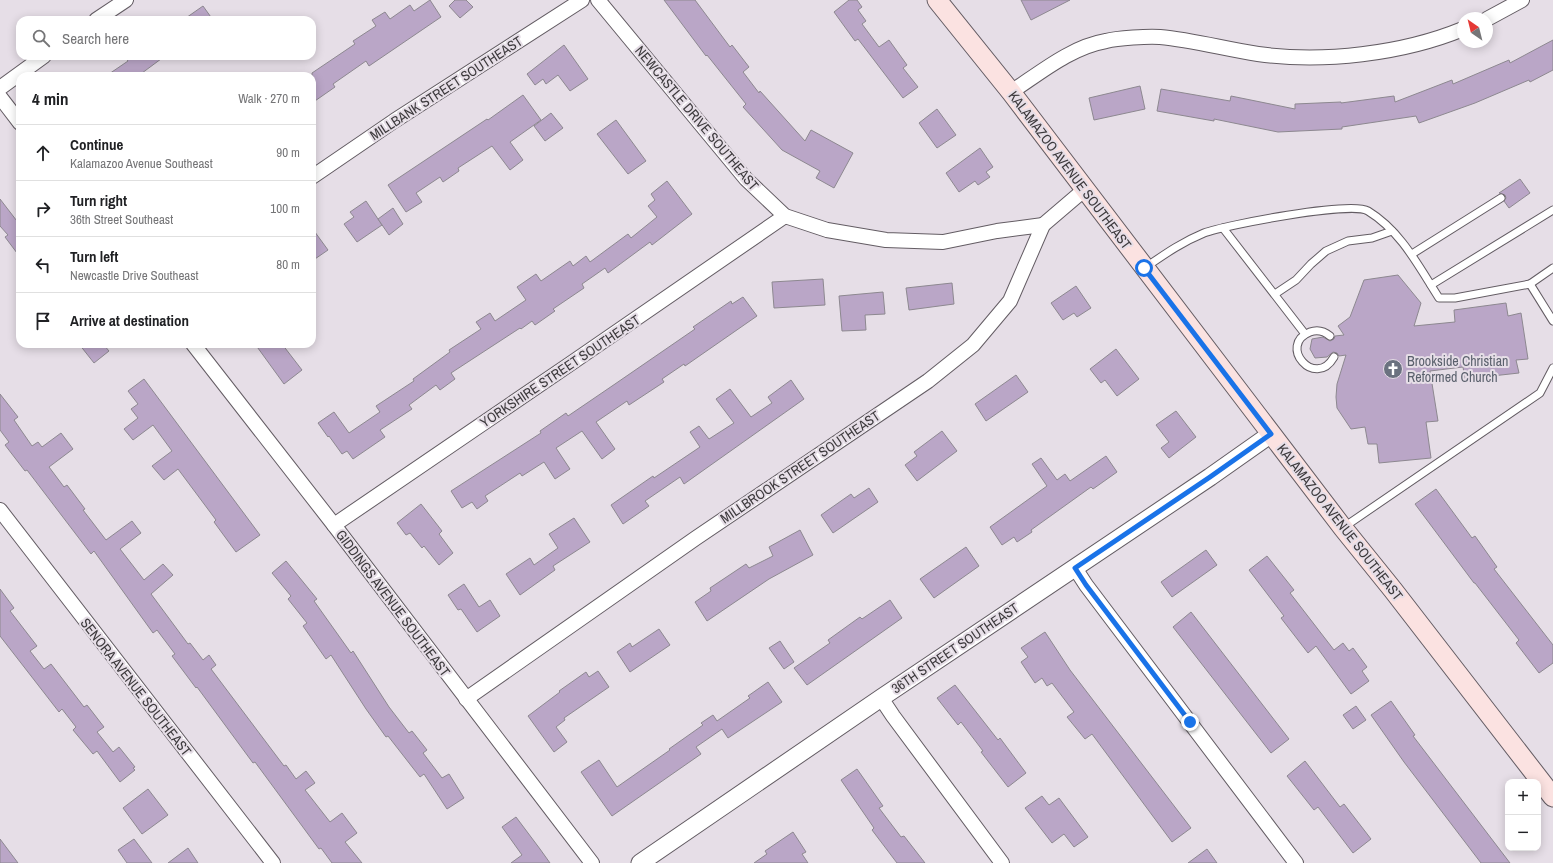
<!DOCTYPE html>
<meta charset="utf-8">
<style>
:root{--surface:#fff;--page:#f6f6f6;--text:#202124;--muted:#757577;--line:#e0e0e0}
body{margin:0;font-family:"Archivo Narrow",sans-serif;background:var(--page);color:var(--text)}
.controls{position:absolute;right:12px;bottom:12px;display:grid;overflow:hidden;border-radius:8px;box-shadow:0 2px 10px #0003}
.controls button{width:36px;height:36px;display:grid;place-items:center;padding:0;border:0;border-bottom:1px solid var(--line);background:var(--surface);color:var(--text);font:20px sans-serif}
.compass{position:absolute;left:1457px;top:12px;width:36px;height:36px;border-radius:50%;background:var(--surface);box-shadow:0 2px 10px #0003;rotate:325deg}
.stop{position:absolute;width:12px;height:12px;margin:-9px;border:3px solid #1a73e8;border-radius:50%;background:#fff}
.stop.end{background:#1a73e8;border-color:#fff;box-shadow:0 1px 4px #0008}
.list{margin:0;padding:0;list-style:none}
h2{display:flex;justify-content:space-between;align-items:center;height:52px;margin:0;padding:0 16px;font-size:17px}
h2 small{font-size:13px;font-weight:400;color:var(--muted)}
.list li{display:grid;grid-template-columns:26px 1fr auto;gap:12px;align-items:center;box-sizing:border-box;height:56px;padding:0 16px;border-top:1px solid var(--line)}
.list b{display:block;font-size:15px;white-space:nowrap}
.list p{margin:0;font-size:13px;white-space:nowrap;color:var(--muted)}
.list em{font-size:13px;font-style:normal;color:var(--muted)}
.icon{flex:none;width:22px;height:22px;fill:none;stroke:currentColor;stroke-width:2;stroke-linecap:round;stroke-linejoin:round}
.map{position:relative;flex:none;width:1553px;height:863px;overflow:hidden}
.search{position:absolute;background:var(--surface);box-shadow:0 2px 10px #0003;left:16px;top:16px;width:300px;height:44px;display:flex;align-items:center;gap:10px;box-sizing:border-box;padding:0 14px;border-radius:12px;color:var(--muted);font-size:15px}
.panel{position:absolute;background:var(--surface);box-shadow:0 2px 10px #0003;left:16px;top:72px;width:300px;height:276px;border-radius:12px}
.map>svg:first-child{display:block}
.building{fill:#baa6c7;stroke:#8d8890}
.lines{fill:none;stroke-linecap:round;stroke-linejoin:round}
.service-casing{stroke:#635c63;stroke-width:9}
.minor-casing{stroke:#635c63;stroke-width:16}
.tertiary-casing{stroke:#635c63;stroke-width:19}
.secondary-casing{stroke:#635c63;stroke-width:21}
.service{stroke:#fff;stroke-width:7}
.minor{stroke:#fff;stroke-width:14}
.tertiary{stroke:#fff;stroke-width:17}
.secondary{stroke:#fbe2e1;stroke-width:19}
.route{stroke:#1a73e8;stroke-width:5}
.labels{text-anchor:middle;dominant-baseline:central;stroke-width:4;stroke-linejoin:round;paint-order:stroke}
.street-label{font-size:14px;fill:#3d3a3d;stroke:#e6dee7}
.worship-label{font-size:14px;fill:#5b616d;stroke:#e6dee7;text-anchor:start}
</style>
<div class="map">
<svg width="1553" height="863" viewBox="0 0 1553 863">
<rect width="100%" height="100%" fill="#e6dee7"/>
<!-- building -->
<g class="building">
<polygon points="430,0 441,17 369,66 366,61 333,84 335,87 312,103 312,73 355,44 353,41 376,26 372,20 385,12 390,19 410,5 414,11"/>
<polygon points="455,0 466,0 473,7 460,18 449,6"/>
<polygon points="664,0 695,0 730,47 732,45 749,67 743,72 759,93 760,91 805,141 811,130 853,153 834,188 816,178 820,171 782,150 743,107 746,104 707,55 706,56"/>
<polygon points="849,0 857,0 862,7 858,10 866,21 862,24 879,47 889,40 907,65 903,68 918,87 903,98 858,39 855,41 834,12"/>
<polygon points="1021,0 1070,0 1031,20"/>
<polygon points="203,6 213,20 183,20"/>
<polygon points="1553,40 1553,70 1530,82 1529,80 1475,103 1419,123 1416,116 1342,127 1342,129 1278,132 1214,119 1214,121 1157,111 1161,89 1230,101 1231,96 1295,109 1295,104 1341,102 1341,103 1394,96 1395,102 1452,80 1453,84 1509,60 1510,63"/>
<polygon points="564,45 588,79 570,91 558,75 546,84 543,79 535,85 527,74"/>
<polygon points="124,56 165,56 138,76 106,76 128,61"/>
<polygon points="1140,86 1145,109 1094,120 1089,98"/>
<polygon points="523,95 541,120 510,142 523,160 510,170 492,146 458,168 459,171 443,182 440,177 416,193 422,202 406,212 388,185 487,119 488,120"/>
<polygon points="937,109 956,135 937,148 919,123"/>
<polygon points="551,113 563,128 545,141 534,126"/>
<polygon points="616,120 646,161 628,174 597,134"/>
<polygon points="980,148 993,167 986,172 990,177 978,185 975,181 959,192 946,173"/>
<polygon points="1520,179 1530,193 1509,208 1504,201 1506,198 1505,195 1499,193"/>
<polygon points="667,181 692,214 652,245 650,242 608,273 605,268 582,284 584,288 553,309 555,311 535,325 532,321 521,329 520,328 451,373 455,379 440,390 436,385 409,405 412,409 380,430 385,437 353,459 347,451 342,454 329,436 328,437 318,423 334,412 349,433 380,412 376,406 414,381 413,379 450,352 449,350 481,329 476,322 490,313 495,321 526,300 517,287 536,274 541,281 570,261 573,266 586,256 590,262 628,234 631,238 657,217 648,206 655,200 651,194"/>
<polygon points="0,199 20,225 20,257 5,237 8,235 0,226"/>
<polygon points="366,201 382,225 357,242 344,224 354,217 350,212"/>
<polygon points="393,208 403,224 389,235 378,219"/>
<polygon points="312,228 328,250 312,261"/>
<polygon points="1398,275 1421,303 1414,326 1455,322 1454,310 1506,303 1508,316 1521,313 1528,359 1516,360 1519,373 1465,379 1463,367 1430,371 1438,421 1426,422 1431,458 1379,463 1377,444 1368,444 1365,427 1351,429 1337,408 1336,397 1337,384 1346,355 1339,356 1337,353 1333,352 1327,357 1315,358 1310,349 1312,339 1323,337 1330,341 1334,339 1335,336 1344,335 1338,326 1350,317 1364,280"/>
<polygon points="823,279 825,305 774,308 772,282"/>
<polygon points="952,283 954,304 909,310 906,288"/>
<polygon points="1076,286 1091,308 1077,317 1074,313 1063,320 1051,303"/>
<polygon points="883,292 885,314 865,315 866,330 842,331 839,296"/>
<polygon points="743,297 757,316 685,366 684,364 662,379 664,382 629,405 627,401 596,422 615,449 602,459 582,431 556,448 570,469 555,479 544,462 522,476 520,473 485,496 488,501 477,509 472,502 462,508 451,491 541,433 540,431 566,413 568,416 615,384 695,329 693,327 731,301 732,304"/>
<polygon points="79,344 103,344 109,351 94,363"/>
<polygon points="255,344 282,344 302,370 284,384"/>
<polygon points="1116,349 1139,379 1117,396 1105,380 1101,383 1090,369"/>
<polygon points="1016,375 1028,392 986,421 975,404"/>
<polygon points="144,379 260,535 236,552 214,522 216,520 178,469 164,480 152,466 172,451 153,425 133,440 124,429 138,418 131,409 138,404 128,391"/>
<polygon points="791,380 804,399 684,484 680,477 645,501 649,506 623,524 611,505 653,476 654,478 700,447 690,432 699,426 709,439 734,423 716,399 730,389 751,417 772,403 768,397"/>
<polygon points="0,394 18,417 14,420 32,446 38,442 42,447 61,433 73,449 49,467 64,487 67,485 85,509 83,510 106,540 132,521 141,533 120,549 144,580 163,564 173,575 151,594 188,644 190,643 203,660 209,655 216,665 211,669 284,766 286,765 296,779 306,771 315,783 305,790 330,822 342,813 357,833 345,842 362,863 332,863 321,848 319,849 255,762 253,763 197,687 196,688 172,656 175,654 157,630 153,633 94,551 91,554 27,470 25,471 5,445 9,442 0,430"/>
<polygon points="1176,411 1196,437 1169,458 1161,448 1169,442 1156,425"/>
<polygon points="942,431 957,451 917,481 905,465 917,456 914,452"/>
<polygon points="1106,456 1117,472 1093,489 1091,487 1031,530 1032,532 1017,542 1014,537 1002,545 990,527 1047,486 1032,464 1041,458 1057,480 1065,474 1070,481"/>
<polygon points="869,488 878,502 833,533 821,515 851,494 854,498"/>
<polygon points="1436,489 1472,538 1475,536 1497,567 1494,569 1553,645 1553,663 1539,673 1516,643 1519,640 1475,583 1474,583 1415,504"/>
<polygon points="421,504 442,531 439,534 453,553 439,565 424,546 422,548 410,533 406,535 397,523"/>
<polygon points="574,518 590,542 553,566 555,570 520,595 506,574 530,558 534,565 558,548 549,534"/>
<polygon points="800,530 813,555 769,579 707,621 695,602 711,591 710,588 746,564 749,568 773,556 769,547"/>
<polygon points="966,547 979,566 934,598 920,579"/>
<polygon points="1206,550 1217,565 1172,597 1161,582"/>
<polygon points="1267,556 1294,590 1290,593 1334,650 1343,643 1349,651 1353,648 1367,667 1362,671 1369,681 1351,694 1316,646 1308,653 1281,618 1284,616 1249,570"/>
<polygon points="286,561 317,599 314,601 351,653 353,651 389,707 409,733 412,731 427,750 423,753 442,778 449,774 464,798 447,809 424,774 420,777 388,736 386,737 366,709 331,655 326,659 303,626 307,623 288,599 291,596 272,573"/>
<polygon points="464,584 479,607 490,600 500,616 477,632 461,609 458,610 448,595"/>
<polygon points="0,589 14,608 10,611 37,646 30,651 44,669 51,664 84,707 87,705 104,727 97,732 113,752 119,747 135,767 133,768 135,770 120,782 97,751 93,754 73,730 76,727 62,709 59,712 0,636"/>
<polygon points="890,600 902,618 807,685 794,668 830,643 828,640 860,617 862,619"/>
<polygon points="1191,612 1289,739 1271,753 1173,627"/>
<polygon points="659,629 670,645 630,672 617,652 630,643 632,647"/>
<polygon points="1045,632 1070,670 1191,828 1172,842 1092,734 1085,739 1067,717 1074,712 1052,683 1047,686 1042,678 1035,683 1021,662 1028,657 1021,648"/>
<polygon points="780,641 794,662 784,669 769,648"/>
<polygon points="598,671 609,687 564,718 565,720 556,727 567,742 554,752 528,716 560,692 559,691 586,672 589,677"/>
<polygon points="768,682 782,702 728,738 722,729 696,747 701,754 612,816 581,772 599,760 617,787 670,750 669,749 703,725 701,723 713,715 717,721 750,698 748,696"/>
<polygon points="955,685 998,740 1000,738 1026,773 1008,787 981,752 983,751 961,722 958,725 937,698"/>
<polygon points="1391,701 1415,735 1413,736 1510,863 1481,863 1404,762 1371,715"/>
<polygon points="1356,706 1366,720 1353,729 1343,715"/>
<polygon points="1305,761 1340,807 1344,804 1371,839 1353,853 1318,807 1314,810 1287,776"/>
<polygon points="857,769 883,806 879,808 901,837 904,836 925,863 897,863 872,830 874,828 841,780"/>
<polygon points="148,789 168,815 142,834 123,808"/>
<polygon points="1042,796 1049,805 1059,798 1088,837 1074,847 1064,834 1052,843 1025,808"/>
<polygon points="516,817 540,849 550,863 511,863 522,855 502,827"/>
<polygon points="793,832 806,852 802,854 808,863 754,863 767,854 765,851"/>
<polygon points="0,839 18,863 0,863"/>
<polygon points="134,839 152,863 127,863 118,850"/>
<polygon points="188,848 198,863 168,863"/>
<polygon points="1207,849 1217,863 1188,863"/>
</g>
<g class="lines">
<defs>
<g id="service">
<polyline points="1223,228 1305,334"/>
<polyline points="1412,254 1501,198"/>
<path d="M1146,267c19,-13 36,-25 58,-34 21,-8 147,-32 164,-22 33,20 51,56 71,87h16l75,-14 23,37"/>
<polyline points="1530,284 1553,268"/>
<polyline points="1431,285 1553,210"/>
<polyline points="1275,294 1296,280 1311,264 1326,251 1348,241 1372,238 1392,231"/>
<path d="M1330,336c-6,-5 -12,-7 -20,-4 -33,13 5,58 24,25"/>
<polyline points="1344,527 1540,393 1553,368"/>
</g>
<g id="minor">
<polyline points="598,0 746,179 785,216 827,230 886,240 943,242 997,231 1043,225"/>
<polyline points="1487,19 1522,0"/>
<polyline points="96,20 126,0"/>
<polyline points="0,88 44,56"/>
<path d="M1011,92c29,-19 60,-45 95,-51 11,-3 43,-5 54,-4 33,3 65,12 98,17 65,9 144,0 205,-25"/>
<polyline points="0,97 20,123"/>
<polyline points="312,177 394,121 582,0"/>
<polyline points="193,344 334,525 592,863"/>
<polyline points="0,510 273,863"/>
<polyline points="334,525 570,364 785,216"/>
<polyline points="1075,568 1086,585 1296,863"/>
<polyline points="881,698 893,716 1002,863"/>
<polyline points="466,699 696,538 928,381 973,345 1010,301 1043,225 1084,190"/>
</g>
<polyline id="tertiary" points="640,863 881,698 1210,477 1271,434"/>
<polyline id="secondary" points="937,0 1011,92 1343,528 1393,590 1553,797"/>
</defs>
<!-- service casing -->
<use href="#service" class="service-casing"/>
<!-- minor casing -->
<use href="#minor" class="minor-casing"/>
<!-- tertiary casing -->
<use href="#tertiary" class="tertiary-casing"/>
<!-- secondary casing -->
<use href="#secondary" class="secondary-casing"/>
<!-- service -->
<use href="#service" class="service"/>
<!-- minor -->
<use href="#minor" class="minor"/>
<!-- tertiary -->
<use href="#tertiary" class="tertiary"/>
<!-- secondary -->
<use href="#secondary" class="secondary"/>
</g>
<g class="lines">
<!-- route -->
<polyline class="route" points="1144,268 1271,434 1210,477 1075,568 1086,585 1190,722"/>
</g>
<!-- icons -->
<defs>
<symbol id="church-disc" viewBox="-11 -11 22 22"><circle r="9.5" fill="#6b7280" stroke="#e6dee7"/><path d="M-1.2-6h2.4v3.5h3.3v2.4h-3.3V6h-2.4V-.1h-3.3v-2.4h3.3Z" fill="#fff"/></symbol>
</defs>
<g fill-rule="evenodd">
<use href="#church-disc" x="1382" y="358" width="22" height="22"/>
</g>
<g class="labels">
<!-- street labels -->
<g class="street-label">
<text transform="translate(446 88) rotate(-33)">MILLBANK STREET SOUTHEAST</text>
<text transform="translate(697 118) rotate(50)">NEWCASTLE DRIVE SOUTHEAST</text>
<text transform="translate(1070 170) rotate(53)">KALAMAZOO AVENUE SOUTHEAST</text>
<text transform="translate(560 371) rotate(-34)">YORKSHIRE STREET SOUTHEAST</text>
<text transform="translate(800 467) rotate(-34)">MILLBROOK STREET SOUTHEAST</text>
<text transform="translate(1340 522) rotate(52)">KALAMAZOO AVENUE SOUTHEAST</text>
<text transform="translate(393 603) rotate(53)">GIDDINGS AVENUE SOUTHEAST</text>
<text transform="translate(955 648) rotate(-34)">36TH STREET SOUTHEAST</text>
<text transform="translate(136 687) rotate(52)">SENORA AVENUE SOUTHEAST</text>
</g>
<!-- worship labels -->
<g class="worship-label">
<text x="1407" y="361">Brookside Christian<tspan x="1407" dy="16">Reformed Church</tspan></text>
</g>
</g>
</svg>
<div class="controls">
<button>+</button>
<button>−</button>
</div>
<svg class="compass" viewBox="-18 -18 36 36"><path d="M0-13l5 13h-10z" fill="#e53935"/><path d="M0 13l5-13h-10z" fill="#757577"/></svg>
<div class="stop" style="left:1144px;top:268px"></div>
<div class="stop end" style="left:1190px;top:722px"></div>
<div class="search"><svg class="icon" aria-label="search" viewBox="0 0 24 24"><circle cx="10" cy="10" r="6"/><path d="M15 15l6 6"/></svg>Search here</div>
<section class="panel">
<h2>4 min<small>Walk · 270 m</small></h2>
<ul class="list">
<li><svg class="icon" aria-label="ahead" viewBox="0 0 24 24"><path d="M12 20V5M6 11l6-6 6 6"/></svg><div><b>Continue</b><p>Kalamazoo Avenue Southeast</p></div><em>90 m</em></li>
<li><svg class="icon" aria-label="right" viewBox="0 0 24 24"><path d="M7 20v-9h11M14 6l5 5-5 5"/></svg><div><b>Turn right</b><p>36th Street Southeast</p></div><em>100 m</em></li>
<li><svg class="icon" aria-label="left" viewBox="0 0 24 24"><path d="M17 20v-9H6M10 6l-5 5 5 5"/></svg><div><b>Turn left</b><p>Newcastle Drive Southeast</p></div><em>80 m</em></li>
<li><svg class="icon" aria-label="arrive" viewBox="0 0 24 24"><path d="M6 21V4h12l-3 4 3 4H6"/></svg><div><b>Arrive at destination</b></div></li>
</ul>
</section>
</div>
